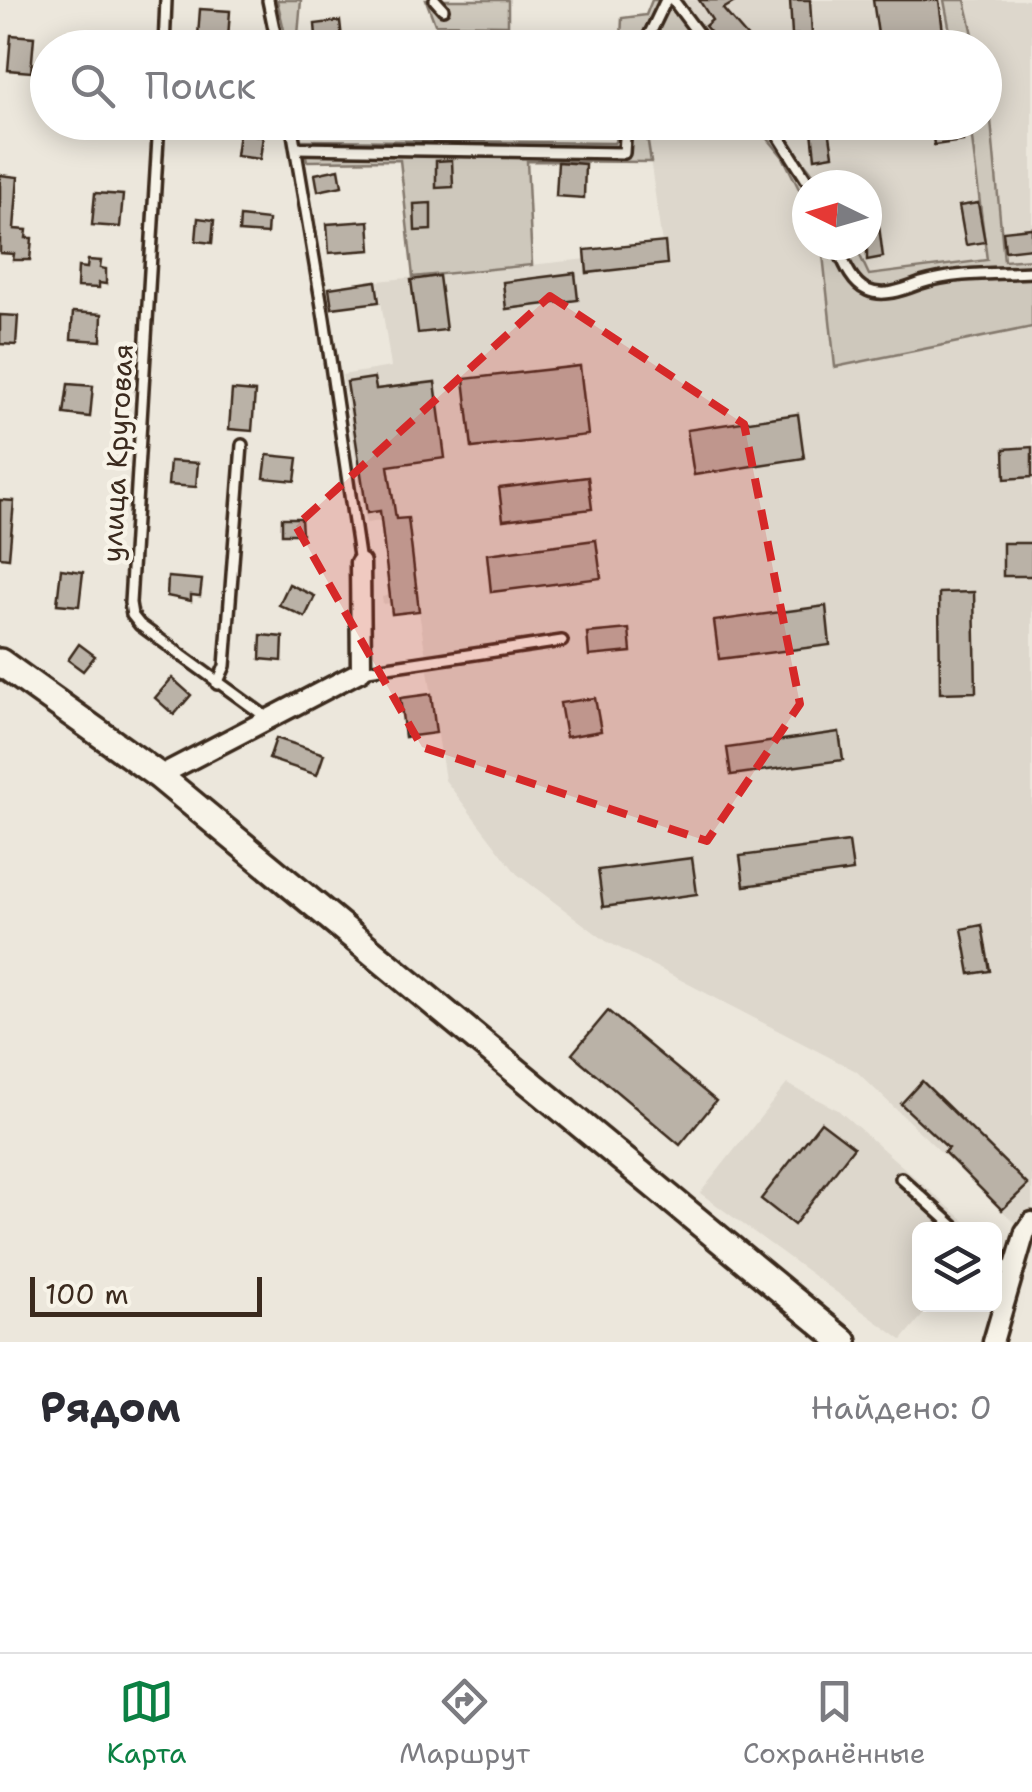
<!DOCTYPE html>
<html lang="ru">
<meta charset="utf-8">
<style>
:root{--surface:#fff;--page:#f7f7f7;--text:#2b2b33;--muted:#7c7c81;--line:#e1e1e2;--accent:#0b8043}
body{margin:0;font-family:"Shantell Sans",sans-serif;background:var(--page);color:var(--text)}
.controls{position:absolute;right:30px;bottom:30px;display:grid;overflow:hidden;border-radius:15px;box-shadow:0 5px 25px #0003}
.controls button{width:90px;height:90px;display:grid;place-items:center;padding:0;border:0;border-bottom:2px solid var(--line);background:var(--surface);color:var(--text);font:50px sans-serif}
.compass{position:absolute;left:792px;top:170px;width:90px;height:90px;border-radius:50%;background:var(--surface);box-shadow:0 5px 25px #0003;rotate:275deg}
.scale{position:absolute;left:30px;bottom:25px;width:232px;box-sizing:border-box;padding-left:10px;border:5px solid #3b2a1e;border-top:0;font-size:28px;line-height:35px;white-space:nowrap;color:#3b2a1e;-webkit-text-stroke:8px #f7f3e8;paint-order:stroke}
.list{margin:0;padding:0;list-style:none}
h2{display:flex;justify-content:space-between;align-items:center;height:130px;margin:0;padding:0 40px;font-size:42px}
h2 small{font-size:32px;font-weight:400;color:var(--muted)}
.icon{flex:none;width:55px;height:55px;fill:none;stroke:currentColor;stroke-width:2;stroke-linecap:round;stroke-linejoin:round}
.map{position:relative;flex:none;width:1032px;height:1342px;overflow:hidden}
.search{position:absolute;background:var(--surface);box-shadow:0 5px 25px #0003;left:30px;right:30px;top:30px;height:110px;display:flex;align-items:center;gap:25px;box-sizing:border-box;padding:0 35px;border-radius:55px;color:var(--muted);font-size:38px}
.sheet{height:310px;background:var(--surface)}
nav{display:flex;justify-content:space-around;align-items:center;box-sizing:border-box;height:140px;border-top:2px solid var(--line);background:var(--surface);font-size:28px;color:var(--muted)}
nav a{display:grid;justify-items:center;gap:5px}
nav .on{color:var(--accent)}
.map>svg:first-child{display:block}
.built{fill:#ddd7cc}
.green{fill:#cec8bc;stroke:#84796d;stroke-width:2.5}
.building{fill:#bab2a7;stroke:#3b2a1e;stroke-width:2.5}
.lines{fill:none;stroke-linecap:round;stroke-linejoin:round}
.lane-casing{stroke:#3b2a1e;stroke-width:16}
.street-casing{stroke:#3b2a1e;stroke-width:25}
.secondary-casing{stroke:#3b2a1e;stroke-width:32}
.lane{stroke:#f7f3e8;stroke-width:9}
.street{stroke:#f7f3e8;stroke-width:18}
.secondary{stroke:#f7f3e8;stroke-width:25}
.marked{fill:#d62828;fill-opacity:0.2;stroke:#d62828;stroke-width:8;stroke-dasharray:20 12;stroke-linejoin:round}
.labels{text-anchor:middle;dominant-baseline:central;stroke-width:9;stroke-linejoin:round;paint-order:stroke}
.street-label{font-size:28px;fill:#3b2a1e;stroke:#f7f3e8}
</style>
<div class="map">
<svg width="1032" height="1342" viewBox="0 0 1032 1342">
<rect width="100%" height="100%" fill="#ece7dc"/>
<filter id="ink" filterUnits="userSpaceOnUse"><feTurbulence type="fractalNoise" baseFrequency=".01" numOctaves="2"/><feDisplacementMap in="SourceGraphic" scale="20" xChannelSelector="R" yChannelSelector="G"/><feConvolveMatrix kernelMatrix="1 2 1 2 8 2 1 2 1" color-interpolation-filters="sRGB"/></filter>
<g filter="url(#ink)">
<!-- built -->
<g class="built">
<polygon points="682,0 944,0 953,47 708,47"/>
<polygon points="965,0 1032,0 1032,259 1004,261 990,110 985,87 984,48 976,47"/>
<polygon points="645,123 755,123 783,157 807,205 807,245 822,245 834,350 1032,312 1032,1239 856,1071 606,941 517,874 445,780 419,612 392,614 391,603 383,604 382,597 390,595 381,521 366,523 342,375 391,367 378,281 663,251"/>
<polygon points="773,123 970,123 987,260 868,275 855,245 867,245 867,185 836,185 833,172 814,175"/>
<polygon points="787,1084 838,1110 974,1229 920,1230 920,1304 931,1305 902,1340 700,1193"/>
</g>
<!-- green -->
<g class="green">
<polygon points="277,0 301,0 297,47 288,47"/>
<polygon points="426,0 508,0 508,25 435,24"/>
<polygon points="652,0 682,0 708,47 626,47 621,40 622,18 646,15"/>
<polygon points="944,0 965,0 976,47 953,47"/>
<polygon points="985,87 990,110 1004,261 1032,259 1032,327 835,367 822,245 855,245 869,275 987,260 970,123 984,122"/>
<polygon points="620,123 645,123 651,162 527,161 532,265 413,277 400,160 307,161 303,140 614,143 619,134"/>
<polygon points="755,123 773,123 814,175 834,172 836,185 807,185 807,205 783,157"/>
</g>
<!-- building -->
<g class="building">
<polygon points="699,0 738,0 723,9 757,48 724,48 705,26 712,20"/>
<polygon points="790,0 810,0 812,34 819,34 820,48 801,48 800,35 792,35"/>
<polygon points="873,0 939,0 945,48 880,48"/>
<polygon points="200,9 230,11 228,38 198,36"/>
<polygon points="340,21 343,48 317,48 315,24"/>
<polygon points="11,35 34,37 31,72 8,70"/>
<polygon points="171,122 214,122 212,136 171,131"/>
<polygon points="401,122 439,122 439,138 400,136"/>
<polygon points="811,122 828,122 833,155 815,158"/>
<polygon points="960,124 963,141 934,145 932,128"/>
<polygon points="239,133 263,136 260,159 236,156"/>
<polygon points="452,160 453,187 436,188 436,161"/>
<polygon points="558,162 585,164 584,198 556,196"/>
<polygon points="339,169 342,186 318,191 315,174"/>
<polygon points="0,175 18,177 14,229 27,230 26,238 32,238 30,260 13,260 14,254 0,253"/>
<polygon points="95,193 123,195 120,227 92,225"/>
<polygon points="431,203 431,230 415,231 414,204"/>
<polygon points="978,203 985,242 966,245 959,206"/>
<polygon points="240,217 268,220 267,234 239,232"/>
<polygon points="198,218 214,220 212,243 196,241"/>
<polygon points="369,221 371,250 329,253 327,224"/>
<polygon points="879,226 883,257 867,260 867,227"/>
<polygon points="1032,228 1032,248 1005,251 1003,231"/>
<polygon points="665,242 667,264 587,273 585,250"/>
<polygon points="88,260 101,261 100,268 106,269 106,284 99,283 99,288 77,287 78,267 87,268"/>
<polygon points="575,273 578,300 506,309 503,282"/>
<polygon points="439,276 446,330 418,333 411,280"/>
<polygon points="376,281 379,302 332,308 329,288"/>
<polygon points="73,312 102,314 101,341 71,339"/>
<polygon points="0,315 18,316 16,345 0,344"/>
<polygon points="580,366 588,435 472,448 464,379"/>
<polygon points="374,378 376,389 435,382 445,458 388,466 396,519 408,518 419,611 392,614 380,511 367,513 347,382"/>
<polygon points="68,384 93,386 90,417 64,414"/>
<polygon points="232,390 255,392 252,431 229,429"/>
<polygon points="798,414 804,458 694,475 687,430"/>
<polygon points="1032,447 1032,477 1005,479 1004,449"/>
<polygon points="267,455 298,458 295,481 264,478"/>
<polygon points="170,461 198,463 196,487 168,485"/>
<polygon points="588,477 592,509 503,520 499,488"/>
<polygon points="0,500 14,501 9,558 0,557"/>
<polygon points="282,518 301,518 302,534 282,534"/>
<polygon points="596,540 601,578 491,592 487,554"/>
<rect x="1003" y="543" width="29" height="33"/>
<polygon points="61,569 83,572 79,606 57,604"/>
<polygon points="168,577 202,580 200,596 191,595 191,601 167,596"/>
<polygon points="289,584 315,596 305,617 279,605"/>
<polygon points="974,592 976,692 940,693 939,593"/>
<polygon points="826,606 830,645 719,659 714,621"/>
<polygon points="629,629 631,652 589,656 587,633"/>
<polygon points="261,635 283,637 282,661 260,659"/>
<polygon points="79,644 95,656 83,671 68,660"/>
<polygon points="172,678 191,695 174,715 155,698"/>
<polygon points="431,694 436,733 405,737 400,698"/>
<polygon points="595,698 601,731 566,737 560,703"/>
<polygon points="839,732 843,760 731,775 727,748"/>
<polygon points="276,738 324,754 317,775 269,759"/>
<polygon points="849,842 853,871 744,886 740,856"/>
<polygon points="692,858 697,894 603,907 598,870"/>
<polygon points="982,925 990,971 970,974 962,929"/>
<polygon points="608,1011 716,1101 680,1145 572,1054"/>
<polygon points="922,1081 1028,1185 1002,1210 944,1152 948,1148 901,1104"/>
<polygon points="821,1122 854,1147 794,1225 761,1199"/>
</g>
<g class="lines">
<defs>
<g id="lane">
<polyline points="268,0 278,48"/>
<polyline points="435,0 443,9"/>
<polyline points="673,0 709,48"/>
<polyline points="164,48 166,0"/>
<polyline points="643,48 666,0"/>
<polyline points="159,122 130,603 132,615 140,625 269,719"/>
<polyline points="291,122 324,318 360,563"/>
<polyline points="770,122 810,185"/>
<polyline points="296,148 624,153 626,122"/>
<path d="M836,245c7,15 15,38 31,45 17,8 38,-1 54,-7 36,-11 74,-9 111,-11"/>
<polyline points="361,671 562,641"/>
<polyline points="217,684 225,666 242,445"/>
<polyline points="901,1178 958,1230"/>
<polyline points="994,1259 1014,1273"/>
</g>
<g id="street">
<polyline points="159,776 361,671 360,563"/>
<polyline points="993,1342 1025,1232 1032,1222"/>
</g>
<polyline id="secondary" points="0,662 159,776 844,1342"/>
</defs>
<!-- lane casing -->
<use href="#lane" class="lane-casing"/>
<!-- street casing -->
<use href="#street" class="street-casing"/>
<!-- secondary casing -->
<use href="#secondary" class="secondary-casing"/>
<!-- lane -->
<use href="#lane" class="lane"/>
<!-- street -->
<use href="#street" class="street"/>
<!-- secondary -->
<use href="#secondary" class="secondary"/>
</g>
</g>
<!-- marked area -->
<path class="marked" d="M550,296l194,128 56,280 -93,137 -285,-94 -126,-221z"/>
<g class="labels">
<!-- street labels -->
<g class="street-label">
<text transform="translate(117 453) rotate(-87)">улица Круговая</text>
</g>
</g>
</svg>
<div class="controls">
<button><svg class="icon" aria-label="layers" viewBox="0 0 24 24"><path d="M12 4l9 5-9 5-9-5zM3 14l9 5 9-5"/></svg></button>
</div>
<svg class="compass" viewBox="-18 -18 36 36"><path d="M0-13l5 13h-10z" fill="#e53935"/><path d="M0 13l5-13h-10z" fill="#7c7c81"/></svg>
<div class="scale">100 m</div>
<div class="search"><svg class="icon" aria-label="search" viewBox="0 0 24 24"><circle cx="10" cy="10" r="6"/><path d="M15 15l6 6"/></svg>Поиск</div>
</div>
<section class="sheet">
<h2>Рядом<small>Найдено: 0</small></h2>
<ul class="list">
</ul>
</section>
<nav>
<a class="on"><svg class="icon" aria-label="map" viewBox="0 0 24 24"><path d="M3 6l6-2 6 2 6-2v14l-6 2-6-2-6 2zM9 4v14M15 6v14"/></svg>Карта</a>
<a><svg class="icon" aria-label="directions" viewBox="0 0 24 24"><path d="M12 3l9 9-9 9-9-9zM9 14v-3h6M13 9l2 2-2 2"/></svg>Маршрут</a>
<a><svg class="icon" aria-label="saved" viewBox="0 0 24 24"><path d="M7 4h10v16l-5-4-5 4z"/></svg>Сохранённые</a>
</nav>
